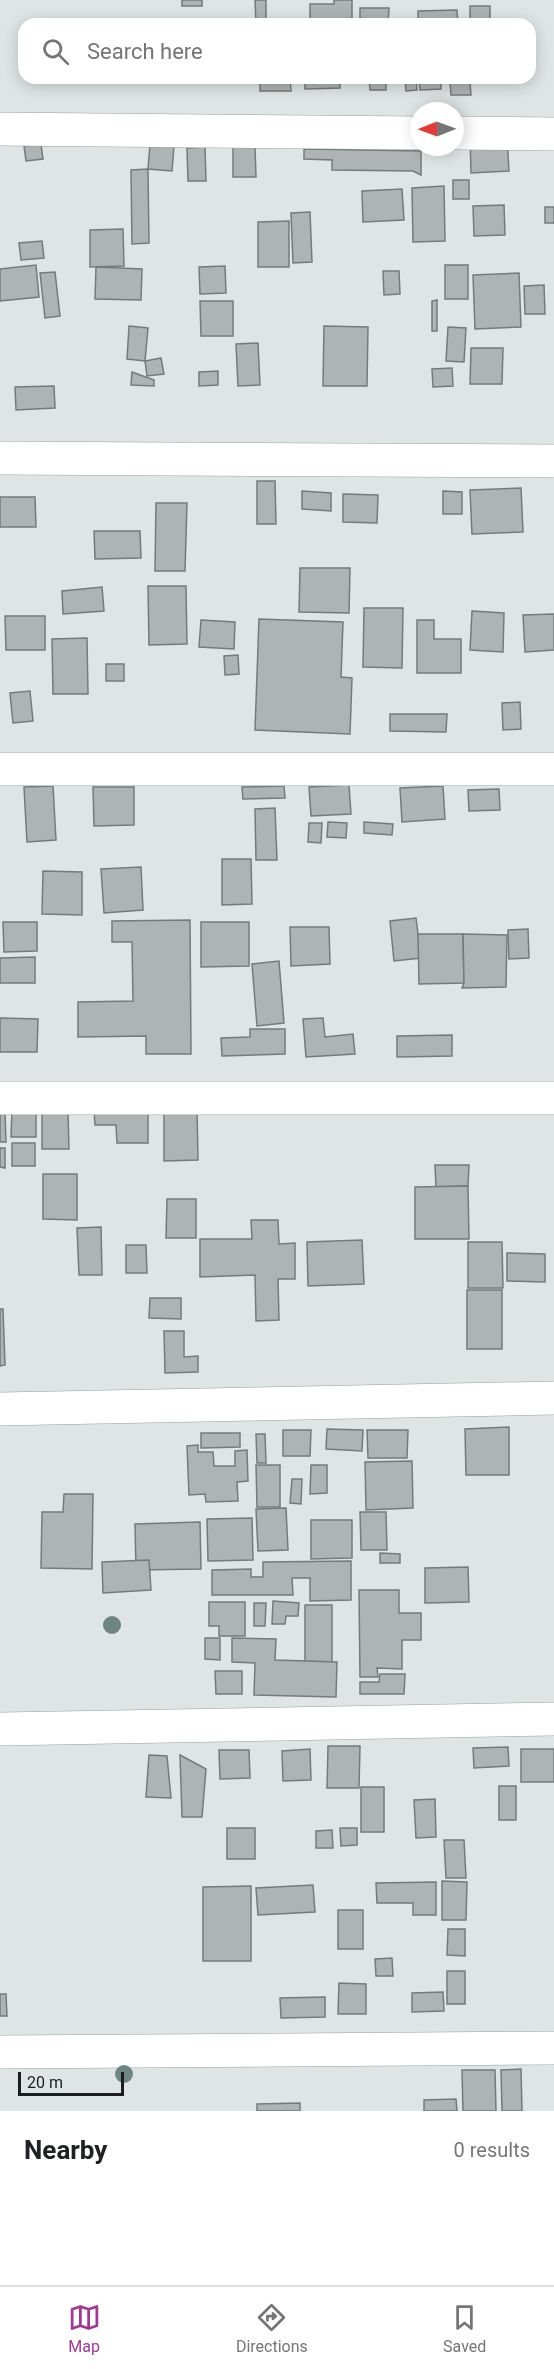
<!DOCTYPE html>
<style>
:root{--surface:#fff;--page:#f6f6f6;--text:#202124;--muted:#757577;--line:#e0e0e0;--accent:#a43694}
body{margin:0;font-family:Roboto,sans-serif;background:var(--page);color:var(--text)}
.compass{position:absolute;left:410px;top:102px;width:54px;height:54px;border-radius:50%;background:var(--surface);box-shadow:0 3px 15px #0003;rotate:269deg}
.scale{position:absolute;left:18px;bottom:15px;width:106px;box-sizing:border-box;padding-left:6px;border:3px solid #1c1e1e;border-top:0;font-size:16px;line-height:21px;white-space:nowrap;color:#1c1e1e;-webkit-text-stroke:4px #dee5e4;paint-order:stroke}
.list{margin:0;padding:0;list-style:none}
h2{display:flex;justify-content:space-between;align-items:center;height:78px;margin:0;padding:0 24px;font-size:26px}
h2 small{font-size:20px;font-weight:400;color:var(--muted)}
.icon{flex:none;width:33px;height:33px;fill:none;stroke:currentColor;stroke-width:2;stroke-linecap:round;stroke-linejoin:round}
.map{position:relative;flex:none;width:554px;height:2111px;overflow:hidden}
.search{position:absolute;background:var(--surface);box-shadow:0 3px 15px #0003;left:18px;right:18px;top:18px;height:66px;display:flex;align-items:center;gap:15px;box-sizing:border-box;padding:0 21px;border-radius:18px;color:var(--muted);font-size:22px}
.sheet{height:174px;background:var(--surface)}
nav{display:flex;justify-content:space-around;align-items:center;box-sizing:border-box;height:84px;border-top:2px solid var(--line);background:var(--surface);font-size:16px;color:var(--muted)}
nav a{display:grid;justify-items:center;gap:3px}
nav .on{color:var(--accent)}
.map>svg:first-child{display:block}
.building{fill:#aeb4b3;stroke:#757b7a;stroke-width:1.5}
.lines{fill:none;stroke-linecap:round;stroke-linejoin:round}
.minor-casing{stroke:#999f9e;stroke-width:34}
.minor{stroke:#fff;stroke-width:33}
.tree{fill:#6e8683}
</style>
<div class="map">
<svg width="554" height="2111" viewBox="0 0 554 2111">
<rect width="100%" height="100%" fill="#dee5e4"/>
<!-- building -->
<g class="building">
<rect x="182" y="0" width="20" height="6"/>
<polygon points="255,0 266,0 266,24 256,24"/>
<polygon points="334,0 352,0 352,24 310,24 310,4 334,4"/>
<rect x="470" y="6" width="20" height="18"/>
<polygon points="360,8 389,8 388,24 360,24"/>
<polygon points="457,10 458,24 418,24 418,11"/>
<polygon points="260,78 290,78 291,91 260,91"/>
<polygon points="305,78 340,78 340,88 305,89"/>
<polygon points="369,78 386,78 386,90 370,90"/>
<polygon points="405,78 416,78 417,90 406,91"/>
<polygon points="419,78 441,78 441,89 420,90"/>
<polygon points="450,82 470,82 471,95 451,95"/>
<polygon points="507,137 509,171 471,173 470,138"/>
<polygon points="41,144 43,159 26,161 24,146"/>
<polygon points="150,144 174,146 172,171 148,169"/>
<polygon points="205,147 206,181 188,181 187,148"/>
<polygon points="233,147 255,147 256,177 233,177"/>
<polygon points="304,149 421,151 421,175 413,171 332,170 332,160 304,159"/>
<polygon points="148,169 149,243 132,244 131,170"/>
<rect x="453" y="180" width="16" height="19"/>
<polygon points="444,186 445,241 413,242 412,188"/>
<polygon points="402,189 404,220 363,222 362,191"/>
<polygon points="504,205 505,235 474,236 473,206"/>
<rect x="545" y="207" width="9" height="16"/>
<polygon points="310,212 312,262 293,263 291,213"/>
<polygon points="289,221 289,267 258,267 258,222"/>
<polygon points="123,229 124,266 90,267 90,230"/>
<polygon points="42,241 44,258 21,260 19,243"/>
<polygon points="36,265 39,297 0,301 0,269"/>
<rect x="445" y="265" width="23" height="34"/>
<polygon points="225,266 226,293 200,294 199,267"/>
<polygon points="96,267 142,269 141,300 95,299"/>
<polygon points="383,271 399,271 400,294 384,295"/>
<polygon points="55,272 60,316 45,318 40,273"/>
<polygon points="519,273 521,327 475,329 473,275"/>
<polygon points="544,285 545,314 525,314 524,286"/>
<polygon points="437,300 437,331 432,331 432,301"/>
<polygon points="200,301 233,301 233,336 201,336"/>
<polygon points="129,326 148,328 145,361 127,359"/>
<polygon points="324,326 368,327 367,386 323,386"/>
<polygon points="448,327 466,328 464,362 446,361"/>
<polygon points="258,343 260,385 238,386 236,344"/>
<polygon points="471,348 503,348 502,384 470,384"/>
<polygon points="161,358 164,374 147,376 145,361"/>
<polygon points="452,368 453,386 433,387 432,369"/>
<polygon points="218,371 218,385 199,386 199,372"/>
<polygon points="132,372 154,380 154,386 131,385"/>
<polygon points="54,386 55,408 16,410 15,387"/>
<polygon points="257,481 275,481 276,524 257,524"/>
<polygon points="521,488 523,532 472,534 470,490"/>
<polygon points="302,491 331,493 331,511 302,509"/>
<polygon points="443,491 462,492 462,514 443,514"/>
<polygon points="343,494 378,495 377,523 343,522"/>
<polygon points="0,497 35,497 36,527 0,527"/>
<polygon points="156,503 187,503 185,571 155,571"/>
<polygon points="94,531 140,531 141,558 95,559"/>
<polygon points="300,568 350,568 349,613 299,612"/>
<polygon points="148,586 186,586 187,644 149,645"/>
<polygon points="102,587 104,611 63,614 62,591"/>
<polygon points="364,608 403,608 402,668 363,667"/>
<polygon points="472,611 504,613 503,652 470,650"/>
<polygon points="554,614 554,650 525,652 523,615"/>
<polygon points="5,616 45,616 45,650 6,650"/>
<polygon points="259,619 343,622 341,677 352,678 350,734 255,730"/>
<polygon points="201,620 235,622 234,649 199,647"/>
<polygon points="417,620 434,620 434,639 461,639 461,673 417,673"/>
<polygon points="87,638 88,694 53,694 52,639"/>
<polygon points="238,655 239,674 225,675 224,656"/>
<rect x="106" y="664" width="18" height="17"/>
<polygon points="30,691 33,721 13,723 10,693"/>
<polygon points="520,702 521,729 503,730 502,703"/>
<polygon points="390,714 447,714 446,732 390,731"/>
<polygon points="349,785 351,814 311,816 309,787"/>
<polygon points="53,786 56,840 27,842 24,787"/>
<polygon points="284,786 285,798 243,799 242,787"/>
<polygon points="443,786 445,819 402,822 400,788"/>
<polygon points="93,787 134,787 134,825 94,826"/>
<polygon points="499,789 500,810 469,811 468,790"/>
<polygon points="275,808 277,860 256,860 255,809"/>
<polygon points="328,822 347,823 346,838 327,837"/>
<polygon points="364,822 393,824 392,835 364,833"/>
<polygon points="309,823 322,823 321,843 308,842"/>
<polygon points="222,859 251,859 252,904 222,905"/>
<polygon points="141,867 143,910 104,913 101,869"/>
<polygon points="43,871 82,872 82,915 42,914"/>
<polygon points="416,918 421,958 394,961 390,921"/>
<polygon points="190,920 191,1054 146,1054 146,1036 78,1037 78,1002 133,1001 132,942 112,942 112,921"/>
<polygon points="3,922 37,922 37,951 4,952"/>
<polygon points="201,922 249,922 249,966 201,967"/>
<polygon points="290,927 329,927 330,964 291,966"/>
<polygon points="528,929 529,958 509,959 508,930"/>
<polygon points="418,934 463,934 464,983 419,984"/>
<polygon points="463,934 507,935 506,987 462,988 464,983"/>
<polygon points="35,957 35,983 0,983 0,958"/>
<polygon points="279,961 284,1023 257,1026 252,964"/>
<polygon points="0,1018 38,1019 37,1052 0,1052"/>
<polygon points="323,1018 325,1037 353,1034 355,1054 306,1057 303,1019"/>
<polygon points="250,1029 285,1029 285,1054 222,1056 221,1038 250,1037"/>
<polygon points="452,1035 452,1056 397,1057 397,1036"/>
<polygon points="164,1108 197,1108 198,1160 164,1161"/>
<polygon points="148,1110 148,1143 117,1143 116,1125 95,1125 94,1111"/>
<polygon points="12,1111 36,1111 36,1137 11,1137"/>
<polygon points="68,1112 69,1149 42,1149 42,1113"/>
<polygon points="0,1113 5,1113 6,1142 0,1142"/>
<rect x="12" y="1143" width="23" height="23"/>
<polygon points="0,1148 5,1148 5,1168 0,1167"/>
<polygon points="435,1165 469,1165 468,1186 436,1187"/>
<polygon points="43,1174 77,1174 77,1220 43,1219"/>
<polygon points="468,1186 469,1239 415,1239 415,1187"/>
<polygon points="167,1199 196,1199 196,1238 166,1238"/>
<polygon points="251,1220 278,1220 279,1244 295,1243 295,1279 278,1279 279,1320 256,1321 255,1275 200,1277 200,1239 252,1239"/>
<polygon points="101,1227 102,1275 79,1275 77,1228"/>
<polygon points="362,1240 364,1284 308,1286 307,1242"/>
<polygon points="468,1242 502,1242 503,1288 468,1288"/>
<polygon points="126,1245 146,1245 147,1273 126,1273"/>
<polygon points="507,1253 545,1254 545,1282 507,1281"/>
<rect x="467" y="1290" width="35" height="59"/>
<polygon points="150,1298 181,1298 181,1319 149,1318"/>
<polygon points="0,1309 3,1309 5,1365 0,1366"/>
<polygon points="164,1331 184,1331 184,1357 198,1356 198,1372 165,1373"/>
<polygon points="509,1427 509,1475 466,1475 465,1429"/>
<polygon points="327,1429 363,1430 362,1451 326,1449"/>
<polygon points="283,1430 311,1430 310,1456 283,1456"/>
<polygon points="367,1430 408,1430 407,1458 368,1458"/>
<polygon points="201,1433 240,1433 240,1447 201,1448"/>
<polygon points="256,1434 265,1434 266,1463 257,1463"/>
<polygon points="198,1445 198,1452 213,1452 214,1466 235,1466 235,1451 247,1450 248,1481 237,1482 238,1501 206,1502 205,1494 189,1495 187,1446"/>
<polygon points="412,1461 413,1508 366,1510 365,1462"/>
<polygon points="256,1465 280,1465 280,1507 257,1507"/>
<polygon points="311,1465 327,1465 327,1493 310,1494"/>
<polygon points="292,1479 302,1479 301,1504 290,1503"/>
<polygon points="64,1494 93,1494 92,1569 41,1568 42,1512 63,1512"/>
<polygon points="286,1508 288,1550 258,1551 256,1509"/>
<polygon points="360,1512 386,1512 387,1550 361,1550"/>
<polygon points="252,1518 253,1560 208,1561 207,1519"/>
<polygon points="311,1520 352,1520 352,1558 311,1559"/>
<polygon points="200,1522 201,1569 136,1570 135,1524"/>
<polygon points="380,1553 400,1554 400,1563 380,1563"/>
<polygon points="149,1560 151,1590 103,1593 102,1562"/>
<polygon points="351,1561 351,1600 310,1601 310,1578 292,1578 293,1595 212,1595 212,1570 251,1569 251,1577 263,1577 263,1562"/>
<polygon points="468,1567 469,1602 425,1603 425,1568"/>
<polygon points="359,1590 399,1590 399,1613 421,1613 421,1640 402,1640 402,1669 377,1668 378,1677 360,1677"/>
<polygon points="273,1601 299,1603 298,1616 286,1616 285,1624 272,1624"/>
<polygon points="209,1602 245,1602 245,1636 219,1636 219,1626 209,1626"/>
<polygon points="254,1603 266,1603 265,1626 254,1626"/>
<rect x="305" y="1605" width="27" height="57"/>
<polygon points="205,1638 220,1638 220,1660 205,1659"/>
<polygon points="232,1638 276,1639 275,1660 337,1662 336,1697 254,1695 255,1663 232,1662"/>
<polygon points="215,1671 242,1671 242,1694 216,1694"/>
<polygon points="380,1674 405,1674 404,1694 360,1694 360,1682 379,1682"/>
<polygon points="328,1746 360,1746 359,1788 327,1788"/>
<polygon points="508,1747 509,1766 474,1768 473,1748"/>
<polygon points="310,1749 311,1780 283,1781 282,1751"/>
<rect x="521" y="1749" width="33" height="33"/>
<polygon points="219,1750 249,1750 250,1778 220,1779"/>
<polygon points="149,1755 167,1756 171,1798 146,1797"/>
<polygon points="180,1755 206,1769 202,1817 182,1817"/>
<rect x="499" y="1786" width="17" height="34"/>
<rect x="361" y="1787" width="23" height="45"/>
<polygon points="435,1799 436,1837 416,1838 414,1800"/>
<rect x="227" y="1828" width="28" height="31"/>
<polygon points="340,1828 357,1828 357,1845 341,1846"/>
<polygon points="332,1830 333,1848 316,1848 316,1831"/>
<polygon points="444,1840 464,1840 466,1878 446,1878"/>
<polygon points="442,1881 467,1882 466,1920 442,1920"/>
<polygon points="436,1882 436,1915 413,1915 413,1903 377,1903 376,1883"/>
<polygon points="313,1885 315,1912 258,1915 256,1888"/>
<polygon points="251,1886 251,1961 203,1961 203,1887"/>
<rect x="338" y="1910" width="25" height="39"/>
<polygon points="448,1929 465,1929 465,1956 447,1955"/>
<polygon points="392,1958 393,1976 376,1976 375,1959"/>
<rect x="447" y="1971" width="18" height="33"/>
<polygon points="339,1983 366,1984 366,2014 338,2014"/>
<polygon points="443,1992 444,2011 412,2012 412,1993"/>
<polygon points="0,1994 6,1994 7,2016 0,2016"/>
<polygon points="325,1997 325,2017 281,2018 280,1998"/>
<polygon points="521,2069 522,2111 502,2111 501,2070"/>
<polygon points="462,2070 495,2070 496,2111 463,2111"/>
<polygon points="456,2099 457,2111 424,2111 424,2100"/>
<polygon points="300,2103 300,2111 257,2111 257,2104"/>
</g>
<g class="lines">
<defs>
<g id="minor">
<polyline points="0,129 419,133"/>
<polyline points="455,133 554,134"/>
<polyline points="0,458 554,461"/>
<polyline points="0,769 554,769"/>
<polyline points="0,1098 554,1098"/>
<polyline points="0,1409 554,1398"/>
<polyline points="0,1729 554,1719"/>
<polyline points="0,2052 554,2048"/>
</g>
</defs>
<!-- minor casing -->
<use href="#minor" class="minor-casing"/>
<!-- minor -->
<use href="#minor" class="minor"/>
</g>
<!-- trees -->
<g class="tree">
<circle cx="112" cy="1625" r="9"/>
<circle cx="124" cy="2074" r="9"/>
</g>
</svg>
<svg class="compass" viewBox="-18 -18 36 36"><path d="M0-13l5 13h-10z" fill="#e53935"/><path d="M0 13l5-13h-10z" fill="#757577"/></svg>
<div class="scale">20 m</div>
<div class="search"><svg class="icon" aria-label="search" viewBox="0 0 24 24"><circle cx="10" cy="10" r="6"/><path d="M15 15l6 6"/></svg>Search here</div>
</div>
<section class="sheet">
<h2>Nearby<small>0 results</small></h2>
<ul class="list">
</ul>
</section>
<nav>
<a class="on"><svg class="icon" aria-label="map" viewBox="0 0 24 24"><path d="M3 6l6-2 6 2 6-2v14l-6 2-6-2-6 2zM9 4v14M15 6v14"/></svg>Map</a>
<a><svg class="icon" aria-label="directions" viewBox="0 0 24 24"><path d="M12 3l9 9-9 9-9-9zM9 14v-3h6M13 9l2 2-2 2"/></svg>Directions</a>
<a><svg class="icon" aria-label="saved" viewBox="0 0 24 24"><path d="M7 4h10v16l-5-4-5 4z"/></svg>Saved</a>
</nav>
